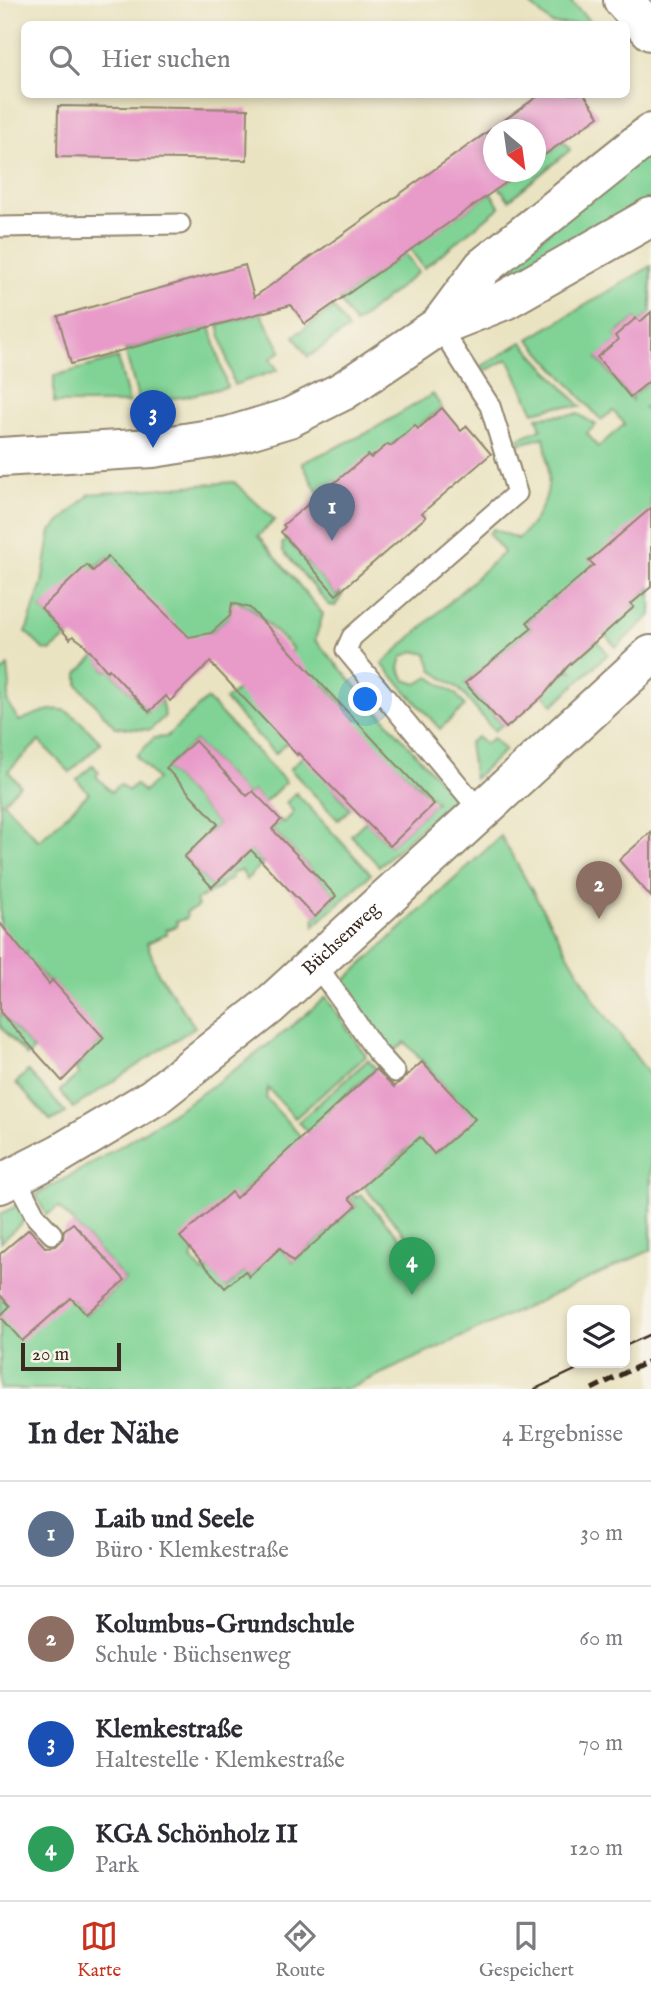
<!DOCTYPE html>
<html lang="de">
<meta charset="utf-8">
<style>
:root{--surface:#fff;--page:#f2f2f3;--text:#2b2b33;--muted:#7c7c81;--line:#e1e1e2;--accent:#c8321e}
body{margin:0;font-family:"IM FELL English",serif;background:var(--page);color:var(--text)}
.controls{position:absolute;right:21px;bottom:21px;display:grid;overflow:hidden;border-radius:10px;box-shadow:0 4px 10px #0003}
.controls button{width:63px;height:63px;display:grid;place-items:center;padding:0;border:0;border-bottom:2px solid var(--line);background:var(--surface);color:var(--text);font:35px sans-serif}
.compass{position:absolute;left:483px;top:119px;width:63px;height:63px;border-radius:50%;background:var(--surface);box-shadow:0 4px 10px #0003;rotate:151deg}
.scale{position:absolute;left:21px;bottom:18px;width:100px;box-sizing:border-box;padding-left:7px;border:4px solid #3b2a1e;border-top:0;font-size:19px;line-height:24px;white-space:nowrap;color:#3b2a1e;-webkit-text-stroke:5px #f7f3e8;paint-order:stroke}
.you{position:absolute;left:366px;top:700px;width:24px;height:24px;margin:-18px;border:5px solid #fff;border-radius:50%;background:#1a73e8;box-shadow:0 0 0 10px #1a73e833}
.badge{display:grid;place-items:center;width:46px;height:46px;border-radius:50%;background:var(--accent);color:#fff;font-size:23px;font-weight:700}
.pin{position:absolute;translate:-50% -58px;filter:drop-shadow(0 2px 4px #0008)}
.pin::after{content:'';position:absolute;top:37px;width:24px;height:21px;background:inherit;clip-path:polygon(0 0,100% 0,50% 100%)}
.list{margin:0;padding:0;list-style:none}
h2{display:flex;justify-content:space-between;align-items:center;height:91px;margin:0;padding:0 28px;font-size:30px}
h2 small{font-size:23px;font-weight:400;color:var(--muted)}
.list li{display:grid;grid-template-columns:46px 1fr auto;gap:21px;align-items:center;box-sizing:border-box;height:105px;padding:0 28px;border-top:2px solid var(--line)}
.list b{display:block;font-size:26px;white-space:nowrap}
.list p{margin:0;font-size:23px;white-space:nowrap;color:var(--muted)}
.list em{font-size:23px;font-style:normal;color:var(--muted)}
.icon{flex:none;width:38px;height:38px;fill:none;stroke:currentColor;stroke-width:2;stroke-linecap:round;stroke-linejoin:round}
.map{position:relative;flex:none;width:651px;height:1389px;overflow:hidden}
.search{position:absolute;background:var(--surface);box-shadow:0 4px 10px #0003;left:21px;right:21px;top:21px;height:77px;display:flex;align-items:center;gap:18px;box-sizing:border-box;padding:0 24px;border-radius:10px;color:var(--muted);font-size:26px}
.sheet{height:511px;background:var(--surface)}
nav{display:flex;justify-content:space-around;align-items:center;box-sizing:border-box;height:98px;border-top:2px solid var(--line);background:var(--surface);font-size:19px;color:var(--muted)}
nav a{display:grid;justify-items:center;gap:4px}
nav .on{color:var(--accent)}
.map>svg:first-child{display:block}
.green{fill:#80d395;stroke:#5e7e5a;stroke-width:2;fill-rule:evenodd}
.building{fill:#e89ac9}
.lines{fill:none;stroke-linecap:round;stroke-linejoin:round}
.service-casing{stroke:#928670;stroke-width:23}
.minor-casing{stroke:#928670;stroke-width:42}
.service{stroke:#fff;stroke-width:19}
.minor{stroke:#fff;stroke-width:38}
.tram{stroke:#3b2a1e;stroke-width:2}
.rail{stroke:#3b2a1e;stroke-width:5;stroke-dasharray:10 5;stroke-linecap:butt}
.labels{text-anchor:middle;dominant-baseline:central;stroke-width:5;stroke-linejoin:round;paint-order:stroke}
.street-label{font-size:19px;fill:#3b2a1e;stroke:#f7f3e8}
</style>
<div class="map">
<svg width="651" height="1389" viewBox="0 0 651 1389">
<rect width="100%" height="100%" fill="#f7f3e8"/>
<filter id="ink" filterUnits="userSpaceOnUse"><feTurbulence type="fractalNoise" baseFrequency=".0143" numOctaves="2"/><feDisplacementMap in="SourceGraphic" scale="14" xChannelSelector="R" yChannelSelector="G"/><feConvolveMatrix kernelMatrix="1 2 1 2 8 2 1 2 1" color-interpolation-filters="sRGB"/></filter>
<filter id="wash" filterUnits="userSpaceOnUse"><feTurbulence type="fractalNoise" baseFrequency=".00686" numOctaves="4" result="noise"/><feDisplacementMap in="SourceGraphic" scale="28" xChannelSelector="R" yChannelSelector="G"/><feGaussianBlur stdDeviation="1.57" result="paint"/><feColorMatrix in="noise" values="0 0 0 0 0 0 0 0 0 0 0 0 0 0 0 0 0 1.4 0 .05"/><feComposite in="paint" operator="in"/></filter>
<g filter="url(#wash)">
<rect width="100%" height="100%" fill="#eae3c1"/>
<!-- green -->
<g class="green">
<polygon points="525,0 569,0 593,24 552,24"/>
<polygon points="564,141 570,150 509,200 499,187 521,172 536,172 536,161"/>
<polygon points="651,148 651,202 500,286 495,275"/>
<polygon points="491,193 500,207 424,268 410,249"/>
<polygon points="405,253 418,272 355,324 339,300"/>
<path d="M651,266v46l-11,10 -4,-4 -21,17 3,5 -21,18 35,42v-4l19,-16v22l-7,6 7,5v98l-30,27 -5,-1 3,4 -29,19 5,7 -37,33 -5,-2 3,4 -29,19 5,7 -67,55 37,42 -8,6 -35,-42 -26,-18 -6,-17 -13,-3 -12,6 -3,11 6,12 12,4 12,-7 27,17 9,12 -25,23 -58,-65 122,-112 -15,-18 4,-5 25,10c35,-35 34,-56 26,-102l-24,7 -1,-6 22,-9 -4,-12 41,-3 18,11 -9,8 11,14 27,-23 -12,-13 -12,9 -72,-81z"/>
<polygon points="258,308 281,351 270,359 278,370 234,385 218,325 258,314"/>
<polygon points="334,308 348,329 308,357 294,336"/>
<polygon points="210,326 227,387 183,397 139,402 125,350"/>
<polygon points="522,342 581,407 558,406 534,412 508,359 485,371 482,366"/>
<polygon points="118,358 129,403 54,403 54,376"/>
<polygon points="433,394 442,408 320,497 302,463 365,434"/>
<polygon points="234,482 275,520 258,536 323,614 315,640 454,797 379,866 351,835 366,821 390,846 436,802 352,724 357,719 324,685 319,689 289,656 293,649 251,608 233,600 230,616 194,648 108,557 41,608 68,636 50,651 43,649 26,632 42,583 51,531 90,494"/>
<polygon points="287,539 337,596 340,592 342,595 335,606 329,605 283,551 282,544"/>
<polygon points="651,587 651,615 616,647 603,632 631,607 634,608 631,604"/>
<polygon points="597,640 608,654 553,705 543,692 568,670 572,671 568,666"/>
<polygon points="96,655 106,671 109,669 147,710 146,713 161,700 165,716 150,730 115,727 78,685 78,673"/>
<path d="M8,666l2,20 -3,15 12,20c48,-21 48,-13 82,22l-31,29 -31,-31 -31,30 12,14 -17,17 36,39 50,-48 -12,-13 16,-15 6,7 -3,4 15,16 9,-8 8,7 7,-7 9,8 13,-13 -21,-23 18,-18 12,-1 41,-38 79,83 -22,21 -11,-12 -6,5 -52,-55 -29,27 52,56 -34,33 27,29 40,-36 12,13 -17,17 -4,-10 -11,4 1,5 -12,5 1,3 -25,13 2,7 -12,5 1,6 -11,4 1,4 -11,4 1,4 -20,9 11,30 37,54 -122,81 -13,-17 19,-17 -4,-5 7,-6 -2,-2 23,-22 -51,-58 -3,2 -24,-27 1,-4 -3,2 -23,-26v-254z"/>
<polygon points="242,686 288,742 275,754 225,700"/>
<polygon points="477,737 485,744 493,738 505,750 474,779 469,743"/>
<polygon points="305,754 350,809 338,820 290,769"/>
<polygon points="296,793 371,874 314,926 315,917 336,896 272,829 281,820 284,823 294,812 286,803"/>
<path d="M501,836l94,165 56,76v173l-303,139h-348v-94l67,-1 19,20 39,-34 -66,-73 -13,8 -10,-20c104,-57 201,-120 290,-198l40,59 -71,62 -27,-30 -2,10 90,100 5,-4 40,45 6,-2 -47,-55 -5,4 -57,-64 70,-62 8,9 -48,41 30,35 12,34 37,-30 9,-17 19,21 39,-34 -69,-77 -14,12 -49,-71zM299,1142l57,64 -63,56 -17,-19 -19,17 4,5 -11,11 -5,-5 -19,17 -18,-20 -5,5 -12,-14 40,-66 5,5z"/>
<polygon points="0,1012 34,1050 27,1056 0,1026"/>
<polygon points="28,1071 66,1113 51,1121 16,1083"/>
<polygon points="18,1205 25,1220 0,1242 0,1214"/>
</g>
<g id="blocks">
<!-- building -->
<g class="building">
<polygon points="541,94 584,94 599,116 536,161 536,130 494,130 494,172 521,172 305,324 291,305 71,364 58,316 245,265 254,297"/>
<polygon points="58,106 248,109 247,160 57,157"/>
<polygon points="651,312 651,380 630,397 597,357 618,340 615,336 636,318 640,322"/>
<polygon points="442,408 461,431 467,426 491,454 422,513 426,517 336,595 281,532 285,527 283,525 368,455 371,458 388,444 391,446 415,425 418,429"/>
<polygon points="651,508 651,587 631,604 634,607 568,666 544,695 506,728 465,683 532,628 527,622 594,565 589,561"/>
<polygon points="108,557 189,637 211,633 230,616 232,603 250,608 434,804 390,846 298,753 297,755 210,662 170,701 166,696 149,712 109,669 107,671 84,644 73,636 70,639 41,608 87,565 93,571"/>
<polygon points="195,741 247,796 253,791 281,820 272,829 336,896 315,917 251,850 212,887 184,857 218,824 166,768"/>
<polygon points="651,832 651,897 619,860"/>
<polygon points="0,923 49,984 52,980 104,1038 62,1081 0,1012"/>
<polygon points="422,1062 475,1119 434,1154 420,1137 349,1198 356,1206 293,1262 280,1248 249,1277 245,1271 225,1288 180,1237 231,1192 236,1198 376,1069 394,1087"/>
<polygon points="73,1223 125,1280 86,1314 71,1298 22,1341 0,1316 10,1306 0,1295 0,1254 29,1229 45,1247 55,1246 63,1238 64,1230"/>
</g>
</g>
</g>
<g filter="url(#ink)">
<use href="#blocks" fill-opacity="0" stroke="#928670" stroke-width="2"/>
<g class="lines">
<defs>
<g id="service">
<polyline points="0,227 180,224"/>
<polyline points="439,326 490,406 517,493 352,637 346,650 481,812"/>
<polyline points="316,964 376,1051 395,1072"/>
<polyline points="15,1176 36,1217 52,1234"/>
</g>
<g id="minor">
<polyline points="623,0 651,31"/>
<polyline points="439,326 483,267 651,133"/>
<polyline points="0,457 153,448 229,436 289,418 343,391 439,326 505,300 651,217"/>
<path id="s1" d="M0,1184l59,-30 95,-57 115,-91 382,-351"/>
</g>
</defs>
<!-- service casing -->
<use href="#service" class="service-casing"/>
<!-- minor casing -->
<use href="#minor" class="minor-casing"/>
<!-- service -->
<use href="#service" class="service"/>
<!-- minor -->
<use href="#minor" class="minor"/>
<!-- tram -->
<g class="tram">
<polyline points="625,1346 651,1334"/>
<polyline points="535,1389 590,1363"/>
</g>
<!-- rail -->
<polyline class="rail" points="592,1389 651,1360"/>
</g>
</g>
<g class="labels">
<!-- street labels -->
<g class="street-label">
<text stroke="none"><textPath href="#s1" startOffset="422">Büchsenweg</textPath></text>
</g>
</g>
</svg>
<div class="controls">
<button><svg class="icon" aria-label="layers" viewBox="0 0 24 24"><path d="M12 4l9 5-9 5-9-5zM3 14l9 5 9-5"/></svg></button>
</div>
<svg class="compass" viewBox="-18 -18 36 36"><path d="M0-13l5 13h-10z" fill="#e53935"/><path d="M0 13l5-13h-10z" fill="#7c7c81"/></svg>
<div class="scale">20 m</div>
<div class="you"></div>
<div class="pin badge" style="left:332px;top:541px;background:#5c6f8a">1</div>
<div class="pin badge" style="left:599px;top:919px;background:#8d6e63">2</div>
<div class="pin badge" style="left:153px;top:448px;background:#1a4fb4">3</div>
<div class="pin badge" style="left:412px;top:1295px;background:#2e9e5b">4</div>
<div class="search"><svg class="icon" aria-label="search" viewBox="0 0 24 24"><circle cx="10" cy="10" r="6"/><path d="M15 15l6 6"/></svg>Hier suchen</div>
</div>
<section class="sheet">
<h2>In der Nähe<small>4 Ergebnisse</small></h2>
<ul class="list">
<li><span class="badge" style="background:#5c6f8a">1</span><div><b>Laib und Seele</b><p>Büro · Klemkestraße</p></div><em>30 m</em></li>
<li><span class="badge" style="background:#8d6e63">2</span><div><b>Kolumbus-Grundschule</b><p>Schule · Büchsenweg</p></div><em>60 m</em></li>
<li><span class="badge" style="background:#1a4fb4">3</span><div><b>Klemkestraße</b><p>Haltestelle · Klemkestraße</p></div><em>70 m</em></li>
<li><span class="badge" style="background:#2e9e5b">4</span><div><b>KGA Schönholz II</b><p>Park</p></div><em>120 m</em></li>
</ul>
</section>
<nav>
<a class="on"><svg class="icon" aria-label="map" viewBox="0 0 24 24"><path d="M3 6l6-2 6 2 6-2v14l-6 2-6-2-6 2zM9 4v14M15 6v14"/></svg>Karte</a>
<a><svg class="icon" aria-label="directions" viewBox="0 0 24 24"><path d="M12 3l9 9-9 9-9-9zM9 14v-3h6M13 9l2 2-2 2"/></svg>Route</a>
<a><svg class="icon" aria-label="saved" viewBox="0 0 24 24"><path d="M7 4h10v16l-5-4-5 4z"/></svg>Gespeichert</a>
</nav>
